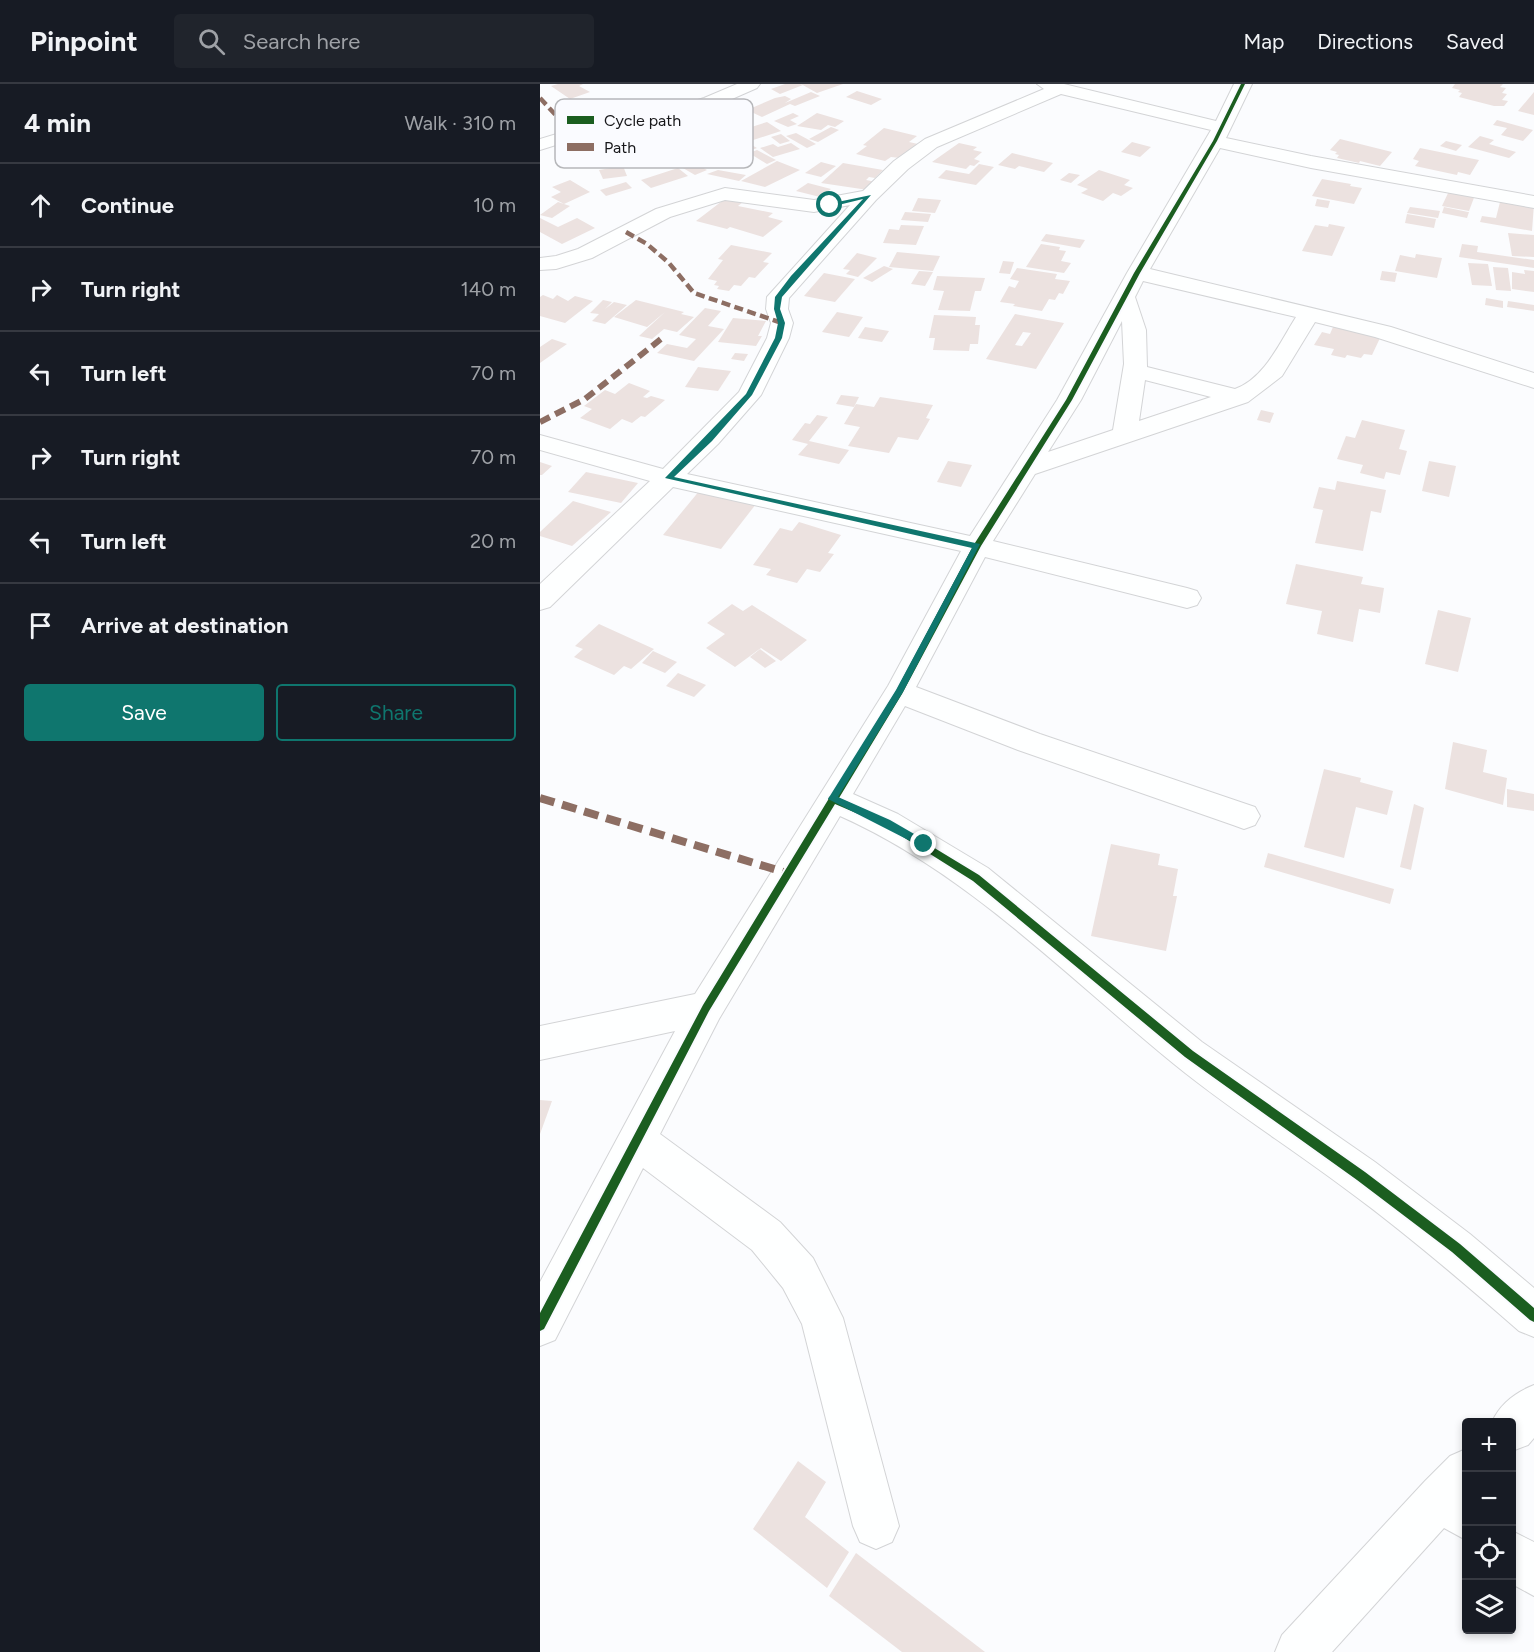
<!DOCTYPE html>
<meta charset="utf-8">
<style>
:root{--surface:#171b24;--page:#20242c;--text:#f1f3f6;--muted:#9ea1a6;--line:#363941;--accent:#0f766e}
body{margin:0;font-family:Figtree,sans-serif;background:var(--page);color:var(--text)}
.controls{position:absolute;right:18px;bottom:18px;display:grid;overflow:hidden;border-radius:6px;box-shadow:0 3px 9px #0003}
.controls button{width:54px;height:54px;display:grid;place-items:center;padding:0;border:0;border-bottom:2px solid var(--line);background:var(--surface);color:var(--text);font:30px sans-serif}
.stop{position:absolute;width:18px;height:18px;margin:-14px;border:4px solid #0f766e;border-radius:50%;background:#fff}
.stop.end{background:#0f766e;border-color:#fff;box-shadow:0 2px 6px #0008}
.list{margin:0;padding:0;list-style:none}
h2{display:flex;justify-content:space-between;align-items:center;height:78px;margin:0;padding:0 24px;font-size:26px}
h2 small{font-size:20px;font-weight:400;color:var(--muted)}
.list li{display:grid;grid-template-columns:39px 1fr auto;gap:18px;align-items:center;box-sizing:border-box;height:84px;padding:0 24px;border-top:2px solid var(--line)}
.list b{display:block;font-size:22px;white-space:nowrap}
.list em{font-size:20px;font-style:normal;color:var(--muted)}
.actions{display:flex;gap:12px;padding:18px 24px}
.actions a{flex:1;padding:14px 0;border:2px solid var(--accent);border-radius:6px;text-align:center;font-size:21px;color:var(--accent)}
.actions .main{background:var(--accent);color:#fff}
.icon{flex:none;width:33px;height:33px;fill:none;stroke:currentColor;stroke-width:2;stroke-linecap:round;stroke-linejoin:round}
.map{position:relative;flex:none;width:994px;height:1568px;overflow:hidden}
header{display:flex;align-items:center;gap:36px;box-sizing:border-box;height:84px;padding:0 30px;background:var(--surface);border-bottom:2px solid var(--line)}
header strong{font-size:28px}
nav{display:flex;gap:33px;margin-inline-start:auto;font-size:21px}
.search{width:420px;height:54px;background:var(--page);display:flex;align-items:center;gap:15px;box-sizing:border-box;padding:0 21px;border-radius:6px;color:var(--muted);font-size:22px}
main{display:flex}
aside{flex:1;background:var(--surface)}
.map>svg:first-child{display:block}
.building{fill:#ece2e0;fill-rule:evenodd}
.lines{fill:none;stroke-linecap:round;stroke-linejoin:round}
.minor-casing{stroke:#d3d4d6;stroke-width:2}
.minor{fill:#feffff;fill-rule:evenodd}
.quiet-far2{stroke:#8d6e63;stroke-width:4.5;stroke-dasharray:9 4.5;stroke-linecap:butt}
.quiet-far1{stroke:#8d6e63;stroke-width:6;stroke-dasharray:11 6;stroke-linecap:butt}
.quiet{stroke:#8d6e63;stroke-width:8;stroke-dasharray:15 8;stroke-linecap:butt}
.cycleway-casing{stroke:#fafbff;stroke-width:4}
.cycleway{fill:#1b5e20;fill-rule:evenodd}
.route{fill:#0f766e}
.key{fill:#fafbff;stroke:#b6b7ba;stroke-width:1.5}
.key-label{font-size:16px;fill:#17171a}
</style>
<header>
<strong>Pinpoint</strong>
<div class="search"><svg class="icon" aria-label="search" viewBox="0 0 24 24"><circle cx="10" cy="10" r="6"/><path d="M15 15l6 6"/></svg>Search here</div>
<nav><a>Map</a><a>Directions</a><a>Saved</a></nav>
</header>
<main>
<aside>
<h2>4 min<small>Walk · 310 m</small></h2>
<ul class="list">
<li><svg class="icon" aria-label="ahead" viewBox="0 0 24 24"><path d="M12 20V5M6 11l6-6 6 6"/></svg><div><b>Continue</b></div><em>10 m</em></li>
<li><svg class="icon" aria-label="right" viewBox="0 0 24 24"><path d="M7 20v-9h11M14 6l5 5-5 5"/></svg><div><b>Turn right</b></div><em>140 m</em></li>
<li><svg class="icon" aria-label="left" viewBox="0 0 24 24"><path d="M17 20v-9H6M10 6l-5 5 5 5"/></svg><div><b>Turn left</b></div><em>70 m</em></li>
<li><svg class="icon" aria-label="right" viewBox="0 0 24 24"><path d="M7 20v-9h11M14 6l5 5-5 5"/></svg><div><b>Turn right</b></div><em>70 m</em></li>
<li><svg class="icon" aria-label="left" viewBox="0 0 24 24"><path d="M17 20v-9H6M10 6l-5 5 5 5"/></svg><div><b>Turn left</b></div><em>20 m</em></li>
<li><svg class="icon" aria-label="arrive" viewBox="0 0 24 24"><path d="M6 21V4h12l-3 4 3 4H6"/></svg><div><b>Arrive at destination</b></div></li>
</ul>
<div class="actions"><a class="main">Save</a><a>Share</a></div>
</aside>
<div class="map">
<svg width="994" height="1568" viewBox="0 0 994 1568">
<rect width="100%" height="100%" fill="#fbfcfe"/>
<!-- building -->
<g class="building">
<polygon points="18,0 43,0 39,2 50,8 30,15 11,2"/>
<polygon points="245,0 260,0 263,1 240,10 231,5"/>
<polygon points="261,0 303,0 277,9"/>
<polygon points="915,0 963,0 960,3 966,4 962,9 967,10 962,16 968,17 964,22 954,22 919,13 922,9 918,8 920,6 912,4"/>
<polygon points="317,7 342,15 331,21 306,13"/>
<polygon points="271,8 280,12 255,22 250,20 222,33 207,26 235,14 245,12 251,15 245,19"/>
<polygon points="994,8 994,31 978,27"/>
<polygon points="253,29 259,32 250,36 257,40 248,43 234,37"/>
<polygon points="277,29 304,37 295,43 288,41 281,46 257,42"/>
<polygon points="957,36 993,46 983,57 961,51 967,44 953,41"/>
<polygon points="227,38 241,47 210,57 196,48"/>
<polygon points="291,43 299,46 278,58 269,55"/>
<polygon points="344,44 377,52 369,58 378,60 360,74 351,73 345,77 316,70 327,62 323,61"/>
<polygon points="256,49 269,56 276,60 267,64 246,52"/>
<polygon points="241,50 245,53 250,57 240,60 231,53"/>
<polygon points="940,52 954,56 949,60 976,68 969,74 928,63"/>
<polygon points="197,53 217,64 188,75 174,67 190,61 185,58"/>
<polygon points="800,55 852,68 840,82 820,77 819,79 797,74 799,71 795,70 797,68 790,66"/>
<polygon points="906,57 922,61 916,67 900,62"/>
<polygon points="592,58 611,63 600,73 581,68"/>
<polygon points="251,59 260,65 233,73 220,64 233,60 238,63"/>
<polygon points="419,59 437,63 433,66 442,68 434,75 440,77 434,82 430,81 426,85 392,78"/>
<polygon points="880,64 939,76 930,91 918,88 917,91 875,82 879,77 873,75"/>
<polygon points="217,66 236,76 227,80 209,69"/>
<polygon points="472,69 513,79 504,88 479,82 475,85 458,81"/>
<polygon points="148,75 167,86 155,91 136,80"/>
<polygon points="237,77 260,86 225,103 201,97"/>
<polygon points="281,78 296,82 281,93 265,89"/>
<polygon points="303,79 343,86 335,94 329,93 326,96 336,98 328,106 281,99"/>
<polygon points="439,80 454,83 436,101 398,94 406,86 429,90"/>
<polygon points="83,82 87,92 63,95 59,86"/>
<polygon points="138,84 148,92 111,104 101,96"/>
<polygon points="178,86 206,91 199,97 167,90"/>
<polygon points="559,86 590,96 584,101 593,104 581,112 573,109 563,117 541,109 548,105 537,101"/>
<polygon points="529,89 540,91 531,99 520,96"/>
<polygon points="782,95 811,100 810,102 822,104 814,120 772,112"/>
<polygon points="30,96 50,108 24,120 30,122 12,134 0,131 18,118 24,120 11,113 21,108 12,103"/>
<polygon points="86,98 92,104 66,112 60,106"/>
<polygon points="268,99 291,105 280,113 256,107"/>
<polygon points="909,107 935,111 929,127 902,122"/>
<polygon points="186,114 203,118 198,122 233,129 228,133 243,137 223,153 190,143 187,145 156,137"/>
<polygon points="378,114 401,116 395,129 372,127"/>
<polygon points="961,114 994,120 992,147 940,138 942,132 956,134"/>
<polygon points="777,115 790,117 788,124 775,122"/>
<polygon points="870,123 900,127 898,134 867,129"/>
<polygon points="904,123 928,128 929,128 927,134 902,129"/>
<polygon points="365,128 391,130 388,138 361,136"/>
<polygon points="867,130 896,135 894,144 865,139"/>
<polygon points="0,134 18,143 37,134 55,144 22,160 0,148"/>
<polygon points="789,140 805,143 792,172 762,167 775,141 788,143"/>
<polygon points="361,141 384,142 376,161 343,159 349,145 359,146"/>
<polygon points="968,149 994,151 994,173 972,172"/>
<polygon points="506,150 545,156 540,164 501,157"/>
<polygon points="501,160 520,163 519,166 526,167 521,177 531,179 524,189 486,183"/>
<polygon points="922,160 938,162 937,168 994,176 994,184 919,173"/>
<polygon points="191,161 232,169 223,178 229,179 215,194 209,193 201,202 194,201 189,207 177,205 179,202 174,201 177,197 168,195 183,176 178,175"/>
<polygon points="357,168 400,172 393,187 349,183"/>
<polygon points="317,169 337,174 318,193 306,190 310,186 303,185"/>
<polygon points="876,170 902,174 897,194 855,187 860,171 875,174"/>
<polygon points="463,177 474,178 470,190 459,189"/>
<polygon points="928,179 948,180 952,202 932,201"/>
<polygon points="344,182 353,185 332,198 323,194"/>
<polygon points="953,183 968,184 971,207 956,206"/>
<polygon points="477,184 517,190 515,195 530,197 523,210 519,209 515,216 509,215 502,227 473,222 475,220 460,218 469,202 475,204 479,197 470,195"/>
<polygon points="984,186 994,187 994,208 972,205 972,188 985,190"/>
<polygon points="379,187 393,188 385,202 371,200"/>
<polygon points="842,187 857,189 855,198 840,196"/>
<polygon points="284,189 315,195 295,218 264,212"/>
<polygon points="397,192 445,194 441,207 435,207 430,227 398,226 404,207 393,206"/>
<polygon points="3,211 13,215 17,211 28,217 35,212 53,217 25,239 0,232 0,213"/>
<polygon points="946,214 963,217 963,224 945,221"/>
<polygon points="63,216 72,218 65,225 74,218 87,221 65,240 52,237 59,230 50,229"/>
<polygon points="96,216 144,228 141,230 154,233 137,248 124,245 112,255 99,252 125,228 107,243 74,233"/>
<polygon points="968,217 994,221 994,227 967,223"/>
<polygon points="165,224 181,227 168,242 184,245 154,277 117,269 127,260 147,264 156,255 139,251"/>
<polygon points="297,228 323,233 309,253 282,248"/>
<path d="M475,230l49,9 -28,46 -50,-10zM483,248l8,1 -9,13 -7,-1z"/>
<polygon points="394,231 436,233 435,241 440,241 438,260 430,260 429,267 393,266 395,254 389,254"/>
<polygon points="193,234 226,237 218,252 222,252 216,262 178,258"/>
<polygon points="325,243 349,247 342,258 318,254"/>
<polygon points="793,243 840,254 832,271 824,270 821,274 807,271 805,274 791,271 794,265 774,261 782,248 790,250"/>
<polygon points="12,255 27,260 0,279 0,263"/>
<polygon points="195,269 208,270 204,277 191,275"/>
<polygon points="158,283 191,287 178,307 145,303"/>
<polygon points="89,299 110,307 103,313 107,314 111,312 125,316 105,333 101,332 92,339 82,335 70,345 40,334 52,325 44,322 65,306 75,310"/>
<polygon points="301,311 319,313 314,323 296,320"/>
<polygon points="340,313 393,321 386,334 390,335 378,356 358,353 349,369 308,362 320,343 304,340 316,320 334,323"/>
<polygon points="721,326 734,329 730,339 717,336"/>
<polygon points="277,331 288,333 269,357 309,366 299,380 258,371 268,360 252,356 265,339 270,340"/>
<polygon points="822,336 865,346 859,365 867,367 860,391 846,388 844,395 820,389 823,381 797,375 806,352 815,354"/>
<polygon points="408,377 432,381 421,403 397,398"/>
<polygon points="889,377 916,382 909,413 882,407"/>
<polygon points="0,378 12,382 2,391 0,391"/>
<polygon points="46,388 98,399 81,419 28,408"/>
<polygon points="797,397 846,406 841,429 831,427 823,467 775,459 783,426 773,424 779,403 795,406"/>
<polygon points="160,406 216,420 181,465 123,451"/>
<polygon points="33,417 71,428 32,462 0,452 0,448"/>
<polygon points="259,438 301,451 288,469 294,470 280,488 267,485 257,499 226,491 231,485 213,481 240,444 252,447"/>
<polygon points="756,480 823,493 821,500 844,504 840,529 819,525 813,558 777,550 782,527 746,520"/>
<polygon points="192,520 203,527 212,521 267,556 241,577 221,564 195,583 166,564 185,550 167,539"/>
<polygon points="898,526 931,534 918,588 885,580"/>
<polygon points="59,540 114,565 91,585 84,582 74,591 34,573 43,565 35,562"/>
<polygon points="220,565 236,577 225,584 210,573"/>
<polygon points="113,567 137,578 125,589 102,579"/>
<polygon points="138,589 166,601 154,613 126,602"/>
<polygon points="913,658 947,666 943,688 967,694 963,721 905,705"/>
<polygon points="784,685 821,694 820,698 853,707 847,731 816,723 804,774 764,763"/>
<polygon points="967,705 994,710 994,727 967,723"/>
<polygon points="874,720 884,724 871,786 860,783"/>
<polygon points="571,760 620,770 618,781 638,785 633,812 637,812 626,867 551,852"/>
<polygon points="728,769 854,805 850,820 724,783"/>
<polygon points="0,1016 12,1017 0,1050"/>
<polygon points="258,1377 286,1398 265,1433 309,1468 287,1504 213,1445"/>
<polygon points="316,1469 445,1568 362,1568 289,1512"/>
</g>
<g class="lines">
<defs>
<g id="minor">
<polygon points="197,0 220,0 217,4 176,22 103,45 61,54 35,55 0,66 0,55 33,45 61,44 93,37 164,14"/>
<path d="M497,0h27l152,37 18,-37h18l-26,54 85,18 223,40v12l-223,-40 -91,-20 -70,121 241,58 143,46v15l-159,-51 -60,-15 -33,54 -34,26 -213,72 -42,67 194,47 10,3 4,7 -4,7 -10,3 -202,-51 -69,130 124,47 215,73 5,9 -5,9 -11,4 -11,-4 -215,-75 -113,-44 -52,88 45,20 90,54 214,174 173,120 95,72 64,54v49l-15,-6c-56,-49 -112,-97 -172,-141 -57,-43 -118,-81 -173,-126 -107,-87 -206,-191 -334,-248l-121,203 -59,115 120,88 33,36 30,60 56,208 -7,16 -16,7 -16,-7 -7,-16 -51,-202 -19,-36 -31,-38 -109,-82 -88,172 -15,6v-64l135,-251 -135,29v-34l155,-32 193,-308 73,-135 -288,-64 -123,120 -10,3v-26l110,-103 -110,-31v-15l123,34 76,-77 28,-54 4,-15 -5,-14 1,-12 83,-92 -36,7 -89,-12 -55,17 -78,41 -36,11 -16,1v-12l16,-2 22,-7 78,-40 69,-21 89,12 49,-9 31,-30 31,-22 119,-50zM521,10l150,36 -84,143 -70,127 -87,136 -283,-62 31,-30 43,-49 28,-57 4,-15 -5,-14 1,-11 87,-98 32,-31 29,-22zM603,197l153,36c-16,25 -31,61 -61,72l-88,-22 -1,-37 -11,-33zM582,237l2,43 -11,66 -65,22 33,-52zM605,296l66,17 -72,24z"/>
<path d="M994,1301v53l-6,7 -16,6v-29h-20c8,-18 24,-30 42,-37z"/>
<polygon points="926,1365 926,1456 904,1444 792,1568 735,1568 742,1551 885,1397 910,1372"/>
<polygon points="972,1447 994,1458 994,1512 972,1500"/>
</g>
</defs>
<!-- minor casing -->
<use href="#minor" class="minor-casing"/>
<!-- minor -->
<use href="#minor" class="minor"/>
<!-- quiet-far2 -->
<g class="quiet-far2">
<polyline points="0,14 33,50"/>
<polyline points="86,148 107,160 129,179 154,209 242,239"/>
</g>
<!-- quiet-far1 -->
<polyline class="quiet-far1" points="0,338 45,315 121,255"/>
<!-- quiet -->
<polyline class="quiet" points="0,714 247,789"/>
<defs>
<polygon id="cycleway" points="701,0 705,0 677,57 600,189 532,316 441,462 362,610 299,714 350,737 439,791 653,967 825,1088 920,1160 994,1224 994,1238 990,1236 912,1168 817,1096 645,973 433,797 344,741 295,720 169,927 4,1245 0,1247 0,1229 163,921 288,716 289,713 291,712 356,607 433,462 526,316 594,189 673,57"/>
</defs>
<!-- cycleway casing -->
<use href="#cycleway" class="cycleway-casing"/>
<!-- cycleway -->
<use href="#cycleway" class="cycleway"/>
</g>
<!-- route -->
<polygon class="route" points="331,111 242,213 240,225 245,239 242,254 212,311 172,357 134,393 440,460 363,608 298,713 350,736 388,758 389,760 384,764 288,715 356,606 432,464 125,394 206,310 235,254 238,239 234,225 235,213 251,192 323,115 290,123 288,120"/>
<!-- legend -->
<rect x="15" y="15" width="198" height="69" rx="9" class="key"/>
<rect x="27" y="32" width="27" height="8" fill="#1b5e20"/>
<rect x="27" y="59" width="27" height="8" fill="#8d6e63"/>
<g class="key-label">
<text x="64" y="42">Cycle path</text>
<text x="64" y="69">Path</text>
</g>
</svg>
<div class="controls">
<button>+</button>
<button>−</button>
<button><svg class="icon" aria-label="locate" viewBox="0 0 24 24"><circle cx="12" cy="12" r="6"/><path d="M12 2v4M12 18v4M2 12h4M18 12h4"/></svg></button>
<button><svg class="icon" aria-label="layers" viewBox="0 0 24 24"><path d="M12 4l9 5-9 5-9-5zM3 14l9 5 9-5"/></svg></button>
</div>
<div class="stop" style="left:290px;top:121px"></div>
<div class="stop end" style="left:384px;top:760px"></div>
</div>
</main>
